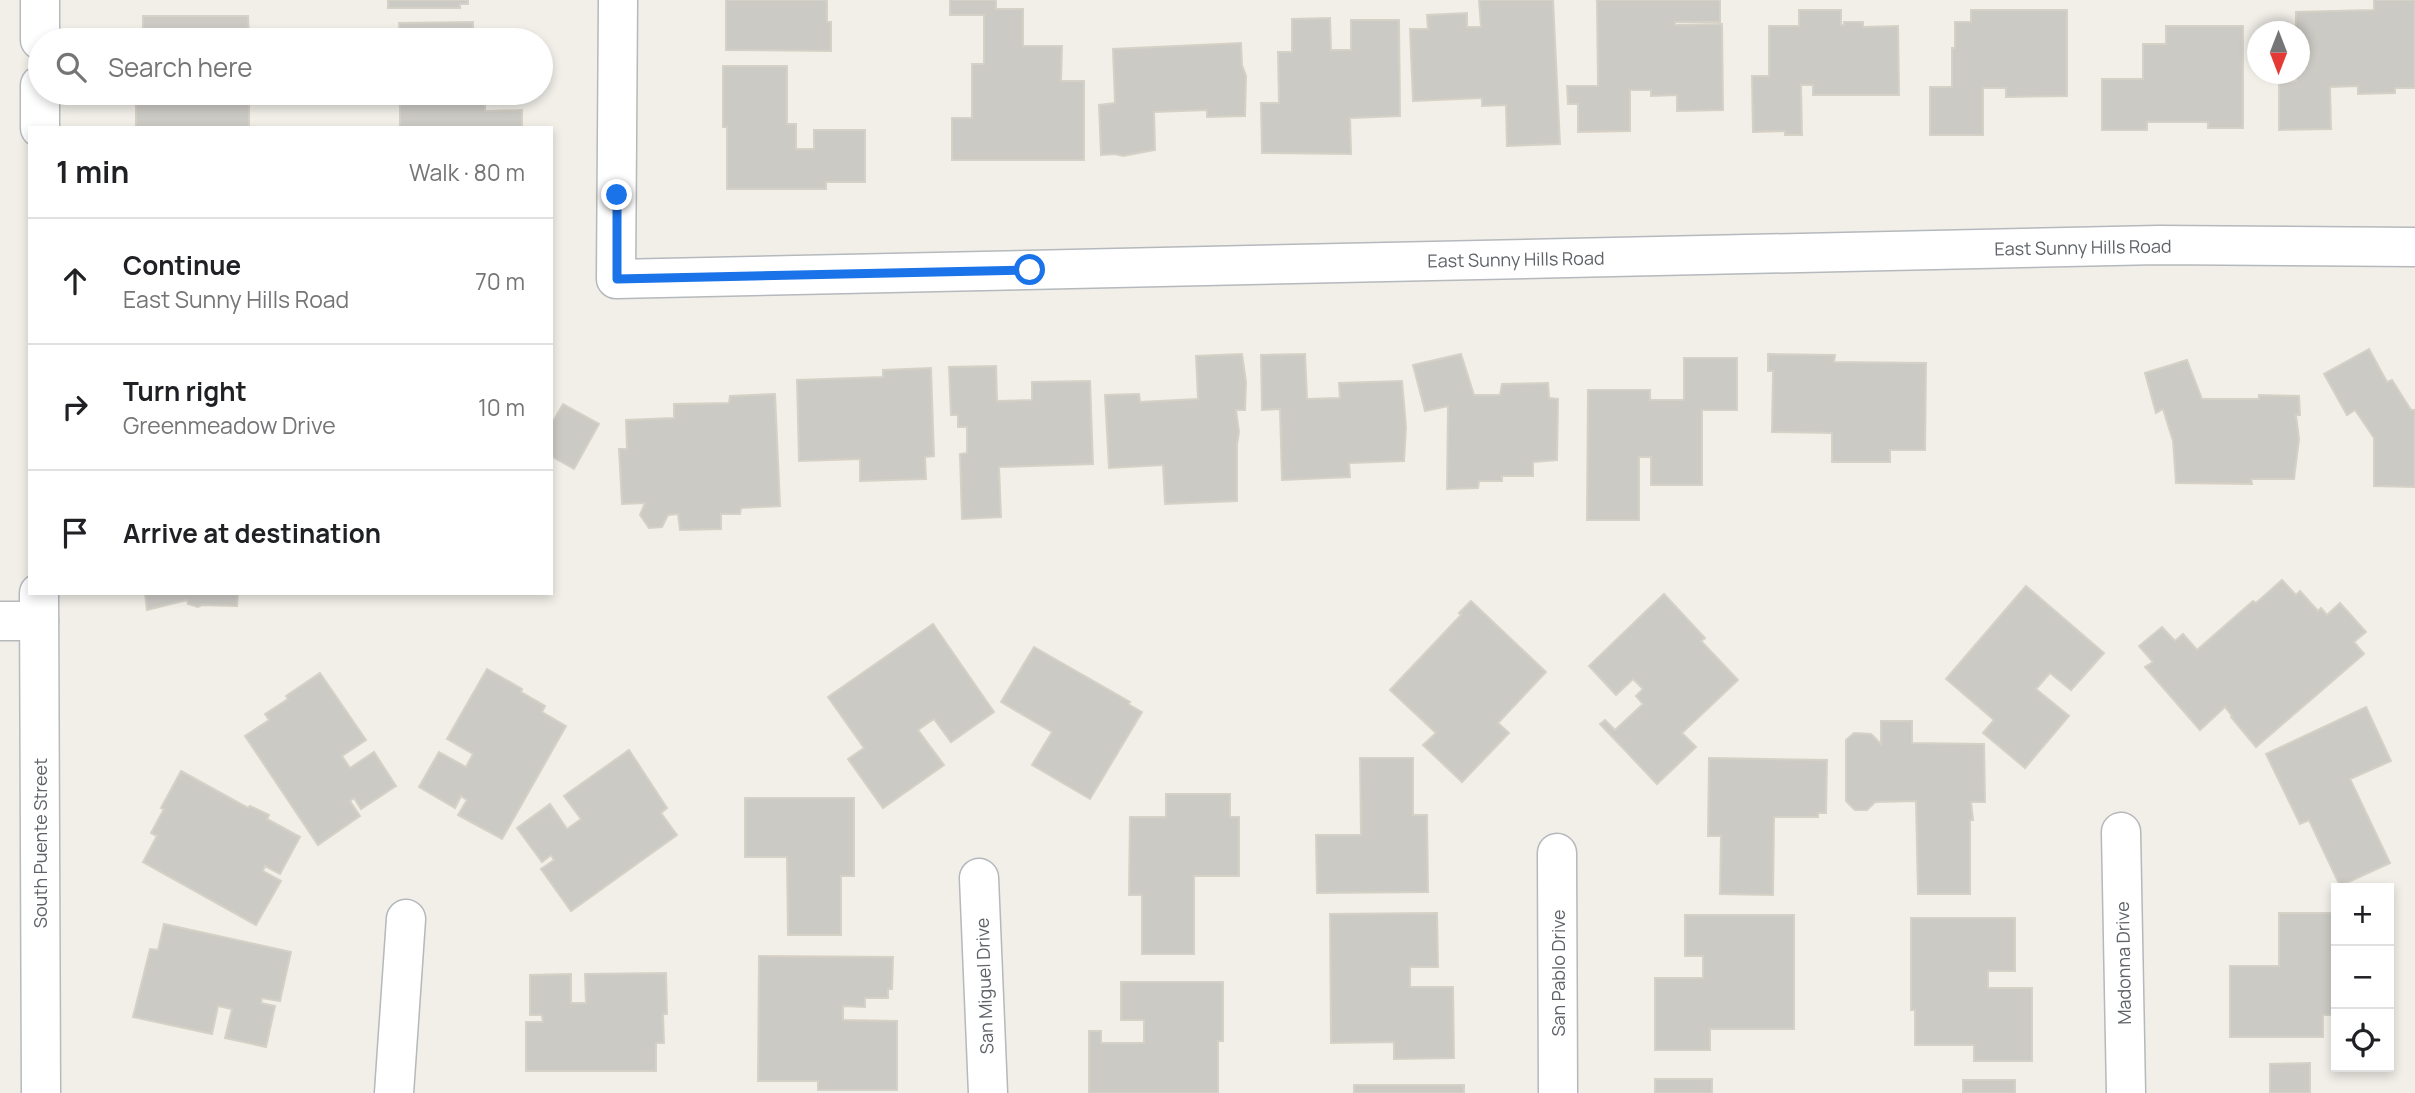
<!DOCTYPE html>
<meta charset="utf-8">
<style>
:root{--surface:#fff;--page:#f2f2f2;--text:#202124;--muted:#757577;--line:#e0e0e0}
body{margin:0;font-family:Manrope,sans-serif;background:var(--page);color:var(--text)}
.controls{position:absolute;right:21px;bottom:21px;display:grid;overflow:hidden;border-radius:0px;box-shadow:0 4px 10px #0003}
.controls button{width:63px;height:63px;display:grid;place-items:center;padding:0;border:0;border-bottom:2px solid var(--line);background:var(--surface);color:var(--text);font:35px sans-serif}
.compass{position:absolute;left:2247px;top:21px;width:63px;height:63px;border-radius:50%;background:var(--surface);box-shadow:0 4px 10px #0003;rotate:180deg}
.stop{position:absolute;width:21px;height:21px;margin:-16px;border:5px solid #1a73e8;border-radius:50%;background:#fff}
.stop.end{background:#1a73e8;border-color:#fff;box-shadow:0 2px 7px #0008}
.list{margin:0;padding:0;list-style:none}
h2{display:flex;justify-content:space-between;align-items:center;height:91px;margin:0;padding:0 28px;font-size:30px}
h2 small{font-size:23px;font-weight:400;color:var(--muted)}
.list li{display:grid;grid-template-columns:46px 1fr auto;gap:21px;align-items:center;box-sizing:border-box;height:126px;padding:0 28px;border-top:2px solid var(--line)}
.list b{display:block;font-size:26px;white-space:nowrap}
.list p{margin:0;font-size:23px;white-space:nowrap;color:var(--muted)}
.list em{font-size:23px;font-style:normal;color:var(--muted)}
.icon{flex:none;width:38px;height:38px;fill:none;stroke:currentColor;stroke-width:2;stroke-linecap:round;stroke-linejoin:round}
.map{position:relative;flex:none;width:2415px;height:1093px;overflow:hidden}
.search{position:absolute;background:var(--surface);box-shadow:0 4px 10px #0003;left:28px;top:28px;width:525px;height:77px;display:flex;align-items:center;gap:18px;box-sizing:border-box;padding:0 24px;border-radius:38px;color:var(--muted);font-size:26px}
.panel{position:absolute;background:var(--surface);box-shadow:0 4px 10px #0003;left:28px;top:126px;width:525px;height:469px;border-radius:0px}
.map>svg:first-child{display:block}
.building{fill:#cccac5;stroke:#d6d1c6;stroke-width:2}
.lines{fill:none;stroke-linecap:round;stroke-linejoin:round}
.street-casing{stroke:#b5b8bc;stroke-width:41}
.secondary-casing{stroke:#b6babf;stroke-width:41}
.street{stroke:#fff;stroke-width:38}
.secondary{stroke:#fff;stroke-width:38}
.route{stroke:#1a73e8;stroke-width:9}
.labels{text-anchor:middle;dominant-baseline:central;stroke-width:5;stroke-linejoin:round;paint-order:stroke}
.street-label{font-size:18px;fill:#5f6368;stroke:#fff}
</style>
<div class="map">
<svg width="2415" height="1093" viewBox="0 0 2415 1093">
<rect width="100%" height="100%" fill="#f1efe8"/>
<!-- building -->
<g class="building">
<polygon points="388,0 468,0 468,4 460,4 460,8 388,8"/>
<polygon points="726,0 827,0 827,22 831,22 831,51 726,50"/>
<polygon points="950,0 996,0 996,9 1023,9 1023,46 1062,46 1061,81 1084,81 1084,160 952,160 952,118 972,118 972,64 984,64 984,15 950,15"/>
<polygon points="1479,0 1553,0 1560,144 1507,146 1506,105 1482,106 1482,98 1413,101 1410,29 1428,29 1427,15 1467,13 1467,27 1481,27"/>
<polygon points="1597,0 1720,0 1720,22 1675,22 1675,25 1722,24 1723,110 1677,111 1677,95 1651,96 1651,90 1630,90 1630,131 1578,132 1578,104 1568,104 1567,86 1598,86"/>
<polygon points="2374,0 2415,0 2415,88 2395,88 2395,93 2358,94 2358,86 2330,87 2331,129 2279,130 2279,82 2296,81 2296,74 2300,74 2300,32 2296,32 2296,12 2374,10"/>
<polygon points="1799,10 1841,10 1841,25 1844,25 1844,22 1863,22 1863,27 1898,26 1899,95 1813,95 1813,85 1801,85 1802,135 1785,135 1785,131 1753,132 1752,76 1769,76 1769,26 1799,26"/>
<polygon points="1971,10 2067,10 2067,96 2006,97 2006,88 1983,88 1983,135 1930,135 1930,87 1952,87 1952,48 1955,48 1955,22 1971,22"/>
<polygon points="143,16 248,16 249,40 143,40"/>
<polygon points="1330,18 1331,50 1351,50 1351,20 1399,20 1400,116 1350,118 1351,154 1262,153 1261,103 1279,103 1278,52 1292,52 1292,19"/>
<polygon points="473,22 473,40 400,40 399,23"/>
<polygon points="2166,26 2243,26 2243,128 2208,128 2208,122 2147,122 2147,130 2102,130 2102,79 2143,79 2143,44 2166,44"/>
<polygon points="1241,43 1242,65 1246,76 1245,116 1207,117 1207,110 1154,112 1155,150 1123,156 1115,154 1101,155 1099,105 1115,103 1113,49"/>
<polygon points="723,66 787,66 787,124 796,124 796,149 814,149 814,130 865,130 865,182 826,182 826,189 727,189 727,127 723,127"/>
<polygon points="143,93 249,93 249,128 136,128 136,101 143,101"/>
<polygon points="400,93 485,93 485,111 522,110 522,128 400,128"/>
<polygon points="2369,349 2387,382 2392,380 2411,410 2415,410 2415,487 2374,486 2374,438 2355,410 2347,415 2324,374"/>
<polygon points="1242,354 1246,382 1245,410 1236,410 1239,432 1237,444 1237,501 1165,504 1163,465 1109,468 1105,395 1139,394 1140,402 1198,399 1196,356"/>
<polygon points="1305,354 1307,399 1340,398 1339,383 1402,381 1406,427 1404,461 1349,463 1350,477 1282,480 1280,409 1262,410 1261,355"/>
<polygon points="1461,354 1474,395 1500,395 1502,384 1548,383 1549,398 1558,399 1557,460 1533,462 1533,476 1502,476 1502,481 1479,481 1478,488 1447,489 1448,406 1425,411 1413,365"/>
<polygon points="1768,354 1835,355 1834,362 1926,363 1925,450 1890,450 1890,462 1832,462 1832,433 1772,432 1773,371 1768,371"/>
<polygon points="1684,358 1737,358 1737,410 1702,410 1702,485 1651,485 1651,457 1639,457 1639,520 1587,520 1588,390 1650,390 1650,400 1684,400"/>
<polygon points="2187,360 2202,399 2259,399 2259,395 2299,396 2300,415 2296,415 2299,439 2294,479 2251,479 2252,484 2176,483 2173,441 2163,409 2156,413 2145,373"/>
<polygon points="996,366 997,401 1032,400 1032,382 1090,381 1093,464 999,467 1001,517 962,519 960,454 967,453 967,427 958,427 958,415 951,415 949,367"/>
<polygon points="931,368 934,456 925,457 926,479 860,481 860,459 799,461 797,380 883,377 883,370"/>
<polygon points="775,394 780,506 741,508 740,514 721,514 721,529 680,530 678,514 668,515 662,527 649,528 640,515 645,503 622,504 619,449 627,449 626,420 674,418 674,404 729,403 730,396"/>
<polygon points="563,404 599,424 574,469 551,456 551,418 554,420"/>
<polygon points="2282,580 2296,595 2300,591 2318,611 2321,608 2327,615 2340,603 2366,632 2354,642 2364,654 2256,747 2231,717 2232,716 2225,707 2200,730 2145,667 2153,662 2139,646 2162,627 2175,641 2183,634 2197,650 2253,601 2256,603"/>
<polygon points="2026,586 2104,653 2071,690 2050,673 2036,689 2069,716 2025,768 1983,733 1994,720 1946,679"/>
<polygon points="145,593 238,593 237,606 202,605 198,607 188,604 187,600 147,610"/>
<polygon points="1664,594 1705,638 1701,641 1738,680 1682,733 1696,747 1657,784 1600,724 1605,720 1615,730 1643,704 1636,696 1643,689 1633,679 1616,695 1589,666"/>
<polygon points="1471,601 1546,672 1498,723 1509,733 1462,782 1423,745 1436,733 1390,690 1461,615 1459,613"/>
<polygon points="933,624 994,712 951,742 934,719 918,730 944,765 883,808 848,759 864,748 828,697"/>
<polygon points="1034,647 1130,702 1128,704 1142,712 1090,799 1032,765 1052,732 1001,702"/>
<polygon points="487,669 522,689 521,692 545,706 542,712 566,726 502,839 458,815 467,800 461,796 455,808 419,787 439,752 466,767 473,754 447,739"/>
<polygon points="320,673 366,740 342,756 350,768 374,752 396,786 361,809 354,798 350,801 360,816 318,845 245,736 269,720 265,714 288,699 286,696"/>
<polygon points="2366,707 2391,761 2350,779 2390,863 2340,886 2309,820 2300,824 2266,754"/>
<polygon points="1881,721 1912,721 1912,743 1984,744 1985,802 1971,802 1973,820 1970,820 1970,894 1918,894 1916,801 1875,802 1867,810 1855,810 1846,801 1846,740 1854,733 1871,734 1881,744"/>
<polygon points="629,750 667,808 661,813 677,835 571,911 541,869 554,860 551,855 542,862 517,828 550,804 567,829 581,819 564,796"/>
<polygon points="1360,758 1413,758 1413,815 1427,815 1428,892 1317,893 1316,835 1361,835"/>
<polygon points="1709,758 1827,760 1826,813 1818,813 1818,817 1774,817 1773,895 1720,894 1721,836 1708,836"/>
<polygon points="181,771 248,808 250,806 269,815 267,819 300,837 280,874 265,866 263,871 281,881 256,925 143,862 157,836 151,833 164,809 161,808"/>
<polygon points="1166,794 1230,794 1230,817 1239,817 1239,876 1194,876 1194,954 1142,954 1142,895 1129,895 1130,817 1166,817"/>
<polygon points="745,798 854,798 854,876 841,876 841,935 788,935 787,857 745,857"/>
<polygon points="1437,913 1438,967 1410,967 1410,987 1453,987 1454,1058 1394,1059 1394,1042 1331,1043 1330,914"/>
<polygon points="2279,913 2336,913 2336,1015 2323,1015 2323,1037 2230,1037 2230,966 2279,966"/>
<polygon points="1685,915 1794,915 1794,1029 1710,1029 1710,1050 1655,1050 1655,978 1703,978 1703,956 1685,956"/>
<polygon points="1911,918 2015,918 2015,971 1988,971 1988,988 2032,988 2032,1061 1974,1061 1974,1045 1915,1045 1915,1010 1911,1010"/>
<polygon points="164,924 291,952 280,1001 262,998 261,1003 275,1006 266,1047 225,1038 232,1009 218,1006 212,1034 133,1017 150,949 158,950"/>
<polygon points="759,956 893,957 892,989 888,989 888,998 865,998 865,1007 843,1006 843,1020 897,1021 897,1090 818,1090 818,1081 758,1081"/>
<polygon points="666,973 667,1014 663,1014 664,1043 656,1043 656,1071 526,1071 526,1022 543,1022 542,1015 530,1015 530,975 571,974 571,1003 586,1003 585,974"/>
<polygon points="1121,982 1223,982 1223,1041 1218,1041 1218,1093 1089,1093 1089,1031 1101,1031 1101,1043 1144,1043 1144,1020 1121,1020"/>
<polygon points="2310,1063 2310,1093 2270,1093 2270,1064"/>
<rect x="1655" y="1079" width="57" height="14"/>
<rect x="1963" y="1080" width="52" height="13"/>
<rect x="1354" y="1085" width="110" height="8"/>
</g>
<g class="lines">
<defs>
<g id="street">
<polyline points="618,0 616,279 2159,245 2415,247"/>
<polyline points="0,621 39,621"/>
<polyline points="2121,832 2126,1093"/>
<polyline points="1557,853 1558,1093"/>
<polyline points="979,878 988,1093"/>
<polyline points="394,1093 406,919"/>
</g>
<g id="secondary">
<polyline points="40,40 40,0"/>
<polyline points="40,128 40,85"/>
<polyline points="39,593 41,1093"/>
</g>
</defs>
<!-- street casing -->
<use href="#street" class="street-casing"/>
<!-- secondary casing -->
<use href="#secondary" class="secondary-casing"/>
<!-- street -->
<use href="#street" class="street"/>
<!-- secondary -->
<use href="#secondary" class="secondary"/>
</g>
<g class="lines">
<!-- route -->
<polyline class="route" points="617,195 617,279 1030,270"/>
</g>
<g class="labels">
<!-- street labels -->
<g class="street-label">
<text transform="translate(2083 247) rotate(-1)">East Sunny Hills Road</text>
<text transform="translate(1516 259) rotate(-1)">East Sunny Hills Road</text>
<text transform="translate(40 843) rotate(-90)">South Puente Street</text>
<text transform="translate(2123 963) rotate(-91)">Madonna Drive</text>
<text transform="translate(1558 973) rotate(-90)">San Pablo Drive</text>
<text transform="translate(984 986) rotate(-92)">San Miguel Drive</text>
</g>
</g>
</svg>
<div class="controls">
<button>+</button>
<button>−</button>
<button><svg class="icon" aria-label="locate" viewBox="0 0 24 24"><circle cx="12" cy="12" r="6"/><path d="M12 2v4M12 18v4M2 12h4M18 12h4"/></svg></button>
</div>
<svg class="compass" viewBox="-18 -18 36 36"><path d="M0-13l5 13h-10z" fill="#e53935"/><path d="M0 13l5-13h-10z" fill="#757577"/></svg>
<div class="stop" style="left:1030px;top:270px"></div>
<div class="stop end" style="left:617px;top:195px"></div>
<div class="search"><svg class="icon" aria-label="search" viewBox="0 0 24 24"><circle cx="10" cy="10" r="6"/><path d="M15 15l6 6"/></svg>Search here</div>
<section class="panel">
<h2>1 min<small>Walk · 80 m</small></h2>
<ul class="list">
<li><svg class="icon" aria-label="ahead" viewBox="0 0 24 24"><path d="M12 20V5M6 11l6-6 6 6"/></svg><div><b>Continue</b><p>East Sunny Hills Road</p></div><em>70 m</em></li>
<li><svg class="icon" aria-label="right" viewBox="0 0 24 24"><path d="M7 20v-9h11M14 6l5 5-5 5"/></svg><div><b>Turn right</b><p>Greenmeadow Drive</p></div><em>10 m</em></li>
<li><svg class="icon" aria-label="arrive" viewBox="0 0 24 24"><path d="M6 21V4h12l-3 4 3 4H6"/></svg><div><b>Arrive at destination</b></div></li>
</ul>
</section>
</div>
